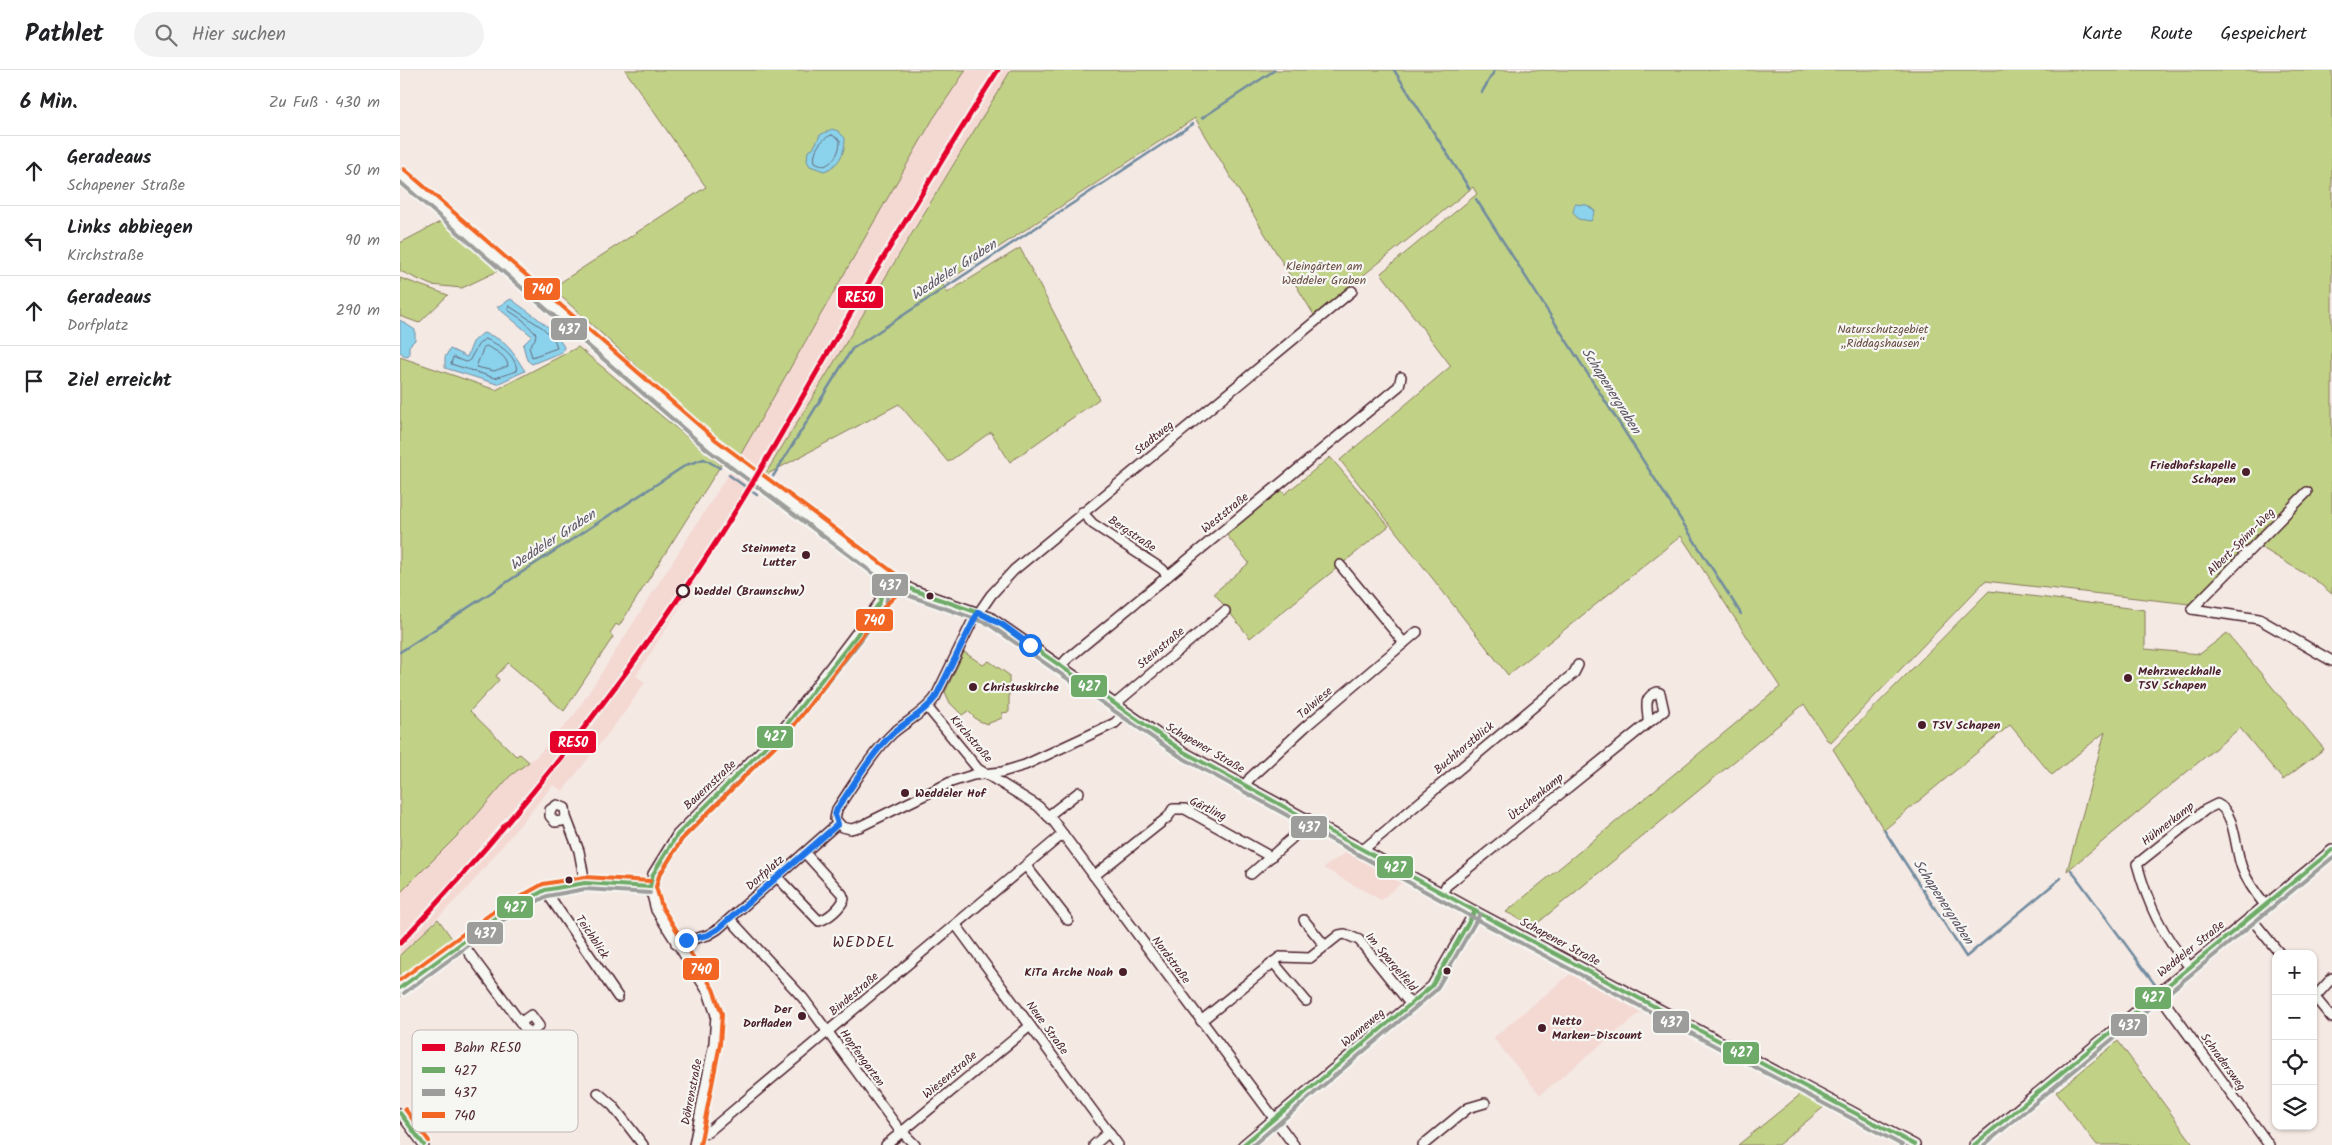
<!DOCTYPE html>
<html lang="de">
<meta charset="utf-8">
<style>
:root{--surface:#fff;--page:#f2f2f2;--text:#202124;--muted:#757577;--line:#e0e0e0}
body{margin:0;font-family:Kalam,sans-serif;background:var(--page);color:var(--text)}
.controls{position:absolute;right:15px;bottom:15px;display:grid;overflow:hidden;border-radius:10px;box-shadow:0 1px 4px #0004}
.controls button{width:45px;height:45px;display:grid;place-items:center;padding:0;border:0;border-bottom:1px solid var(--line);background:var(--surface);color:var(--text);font:25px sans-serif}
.stop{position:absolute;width:15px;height:15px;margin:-11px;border:4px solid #1a73e8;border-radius:50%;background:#fff}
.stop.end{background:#1a73e8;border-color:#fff;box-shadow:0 1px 5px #0008}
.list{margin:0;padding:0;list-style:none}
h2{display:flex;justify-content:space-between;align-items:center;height:65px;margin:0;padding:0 20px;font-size:21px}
h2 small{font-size:16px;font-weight:400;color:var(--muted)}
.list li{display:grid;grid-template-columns:32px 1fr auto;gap:15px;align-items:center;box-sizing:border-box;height:70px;padding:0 20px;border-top:1px solid var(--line)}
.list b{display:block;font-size:19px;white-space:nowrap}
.list p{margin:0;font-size:16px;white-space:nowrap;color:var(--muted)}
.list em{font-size:16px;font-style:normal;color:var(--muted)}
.icon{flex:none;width:28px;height:28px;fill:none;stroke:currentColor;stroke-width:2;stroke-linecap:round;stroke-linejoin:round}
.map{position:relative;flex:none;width:1932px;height:1075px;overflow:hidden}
header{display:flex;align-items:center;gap:30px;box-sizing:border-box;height:70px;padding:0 25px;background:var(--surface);border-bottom:1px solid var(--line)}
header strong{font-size:24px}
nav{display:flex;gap:28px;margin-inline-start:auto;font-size:18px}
.search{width:350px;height:45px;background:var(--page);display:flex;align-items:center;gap:12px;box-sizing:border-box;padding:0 18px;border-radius:28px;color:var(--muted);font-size:19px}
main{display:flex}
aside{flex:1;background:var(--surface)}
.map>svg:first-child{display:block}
.built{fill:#f4d9d3}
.green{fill:#c1d286;stroke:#867858}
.water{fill:#8bd3ed;stroke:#718b9f}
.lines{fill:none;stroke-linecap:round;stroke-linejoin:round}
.shore{stroke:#646779;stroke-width:1}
.stream{stroke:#718b9f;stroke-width:2.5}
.minor-casing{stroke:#4a1f2b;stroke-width:12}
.minor{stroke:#f6f6f2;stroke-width:9}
.bus-1-casing{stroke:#f6f6f2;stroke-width:8}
.bus-2-casing{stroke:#f6f6f2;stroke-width:8}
.bus-3-casing{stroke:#f6f6f2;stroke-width:8}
.bus-1{stroke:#6eab68;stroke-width:4}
.bus-2{stroke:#9d9d9c;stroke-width:4}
.bus-3{stroke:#f26522;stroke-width:4}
.rail-1-casing{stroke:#f6f6f2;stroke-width:9}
.rail-1{stroke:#e4002b;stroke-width:5}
.route{stroke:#1a73e8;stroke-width:6}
.poi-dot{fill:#4a1f2b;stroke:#f6f6f2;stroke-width:2}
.stop-dot{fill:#f6f6f2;stroke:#4a1f2b;stroke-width:2.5}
.labels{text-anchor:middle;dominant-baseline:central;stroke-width:4.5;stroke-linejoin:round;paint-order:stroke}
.park-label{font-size:12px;fill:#684c42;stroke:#f6f6f2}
.street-label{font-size:12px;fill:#4a1f2b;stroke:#f6f6f2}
.poi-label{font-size:12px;font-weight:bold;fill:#4a1f2b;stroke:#f6f6f2;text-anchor:start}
.stop-label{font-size:12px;font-weight:bold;fill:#4a1f2b;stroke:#f6f6f2;text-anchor:start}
.water-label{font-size:14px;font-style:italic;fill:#5e5565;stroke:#f6f6f2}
.quarter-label{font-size:15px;letter-spacing:1px;fill:#4a1f2b;stroke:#f6f6f2}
.key{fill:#f6f6f2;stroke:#c2b6b6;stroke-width:1}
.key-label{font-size:14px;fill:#4a1f2b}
.line-badge{stroke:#f6f6f2;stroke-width:2}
.badge-label{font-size:14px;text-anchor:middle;font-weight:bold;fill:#fff}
</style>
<header>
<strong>Pathlet</strong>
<div class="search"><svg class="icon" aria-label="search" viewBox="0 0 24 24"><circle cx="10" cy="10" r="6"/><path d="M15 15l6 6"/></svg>Hier suchen</div>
<nav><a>Karte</a><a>Route</a><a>Gespeichert</a></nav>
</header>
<main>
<aside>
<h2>6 Min.<small>Zu Fuß · 430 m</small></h2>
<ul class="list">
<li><svg class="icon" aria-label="ahead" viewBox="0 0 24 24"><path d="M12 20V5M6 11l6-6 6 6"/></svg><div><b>Geradeaus</b><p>Schapener Straße</p></div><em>50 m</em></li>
<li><svg class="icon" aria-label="left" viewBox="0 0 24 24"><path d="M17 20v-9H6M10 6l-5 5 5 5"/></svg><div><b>Links abbiegen</b><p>Kirchstraße</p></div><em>90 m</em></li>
<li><svg class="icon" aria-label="ahead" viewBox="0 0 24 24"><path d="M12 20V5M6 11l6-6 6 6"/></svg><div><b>Geradeaus</b><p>Dorfplatz</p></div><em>290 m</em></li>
<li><svg class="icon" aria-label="arrive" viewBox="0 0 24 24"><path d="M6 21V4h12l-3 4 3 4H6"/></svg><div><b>Ziel erreicht</b></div></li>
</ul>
</aside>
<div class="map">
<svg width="1932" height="1075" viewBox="0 0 1932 1075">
<rect width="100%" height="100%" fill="#f5e9e4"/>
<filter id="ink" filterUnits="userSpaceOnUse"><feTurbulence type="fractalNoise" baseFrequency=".02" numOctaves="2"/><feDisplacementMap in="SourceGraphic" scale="10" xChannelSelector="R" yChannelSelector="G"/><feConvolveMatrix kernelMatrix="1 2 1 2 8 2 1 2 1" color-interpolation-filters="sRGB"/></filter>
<g filter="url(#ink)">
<!-- built -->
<g class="built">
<polygon points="566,0 611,0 517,153 435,292 236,606 245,612 228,638 163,721 153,715 66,820 0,885 0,823 68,755 110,706 137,686 175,644 338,389 533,49"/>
<polygon points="949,780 1005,810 981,830 923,798"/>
<polygon points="1170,904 1241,942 1140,1025 1093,968"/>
</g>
<!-- green -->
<g class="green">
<polygon points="225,0 566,0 533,49 338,389 152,218 306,117"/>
<path d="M611,0h1321v524l-17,-14 -56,-34 -57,57 -12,1 -205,-23 -154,161 -4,-2 -23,-36 -270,222 -28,-14 274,-225 -99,-151 -173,139 -168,-215 111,-94 -70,-93 96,-79 -4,-7 -159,128 -119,-197 -252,166 4,9 73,-45 79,151 -89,63 -19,-30 -43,30 -49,-58 -135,72c84,-134 164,-271 247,-406z"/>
<polygon points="40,152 46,152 98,201 62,218 31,215 0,201 0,173"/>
<polygon points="0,208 48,225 19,253 0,246"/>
<polygon points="178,277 321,395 219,556 216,554 210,563 213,567 164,641 108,593 96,606 99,610 70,641 116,686 120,684 129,692 110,706 68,755 0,823 0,287 96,320"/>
<polygon points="930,387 989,456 850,568 814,523 849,493 825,463 880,419 885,424"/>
<polygon points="1589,521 1745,540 1745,579 1800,584 1827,563 1924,679 1883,710 1840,658 1667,801 1705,662 1652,705 1610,655 1484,760 1433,679"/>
<polygon points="564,582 583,595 589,591 609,605 609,642 602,643 602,648 587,654 577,650 568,641 562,645 550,633 545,622"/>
<polygon points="38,849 61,881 0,927 0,885"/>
<polygon points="1718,971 1794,1075 1697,1075 1656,1022"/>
<polygon points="1401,1024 1425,1036 1378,1075 1338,1075"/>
</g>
<!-- water -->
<g class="water">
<path d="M432,59l6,2 7,7c0,15 -6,28 -21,33l-14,-5 -3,-5 1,-10 5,-2 7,-14z"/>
<polygon points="1175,134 1187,135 1195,141 1191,151 1178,149 1173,142"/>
<path d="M111,229c19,15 41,26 53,48l-2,5 -30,12 -5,-4 -4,-15 9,-9 -35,-29z"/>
<polygon points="0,250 15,260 15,270 9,276 9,285 5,286 0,282"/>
<path d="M83,263c24,6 30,20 42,38l-28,13 -52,-16v-11l5,-8 17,8 6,-15z"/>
</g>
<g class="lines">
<!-- shore -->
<g class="shore">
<path d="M432,65l8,5c0,11 -5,22 -16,26l-9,-4c-3,-10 6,-24 17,-27z"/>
<polygon points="109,236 143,258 155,271 157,278 132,287 129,277 135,269 136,264 123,250 108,240"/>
<path d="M85,269c14,5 31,16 32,32l-22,7 -44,-14 2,-7 12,5 4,-1 9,-16z"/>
<path d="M86,276c9,4 21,10 22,20l-14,5 -18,-4 7,-18z"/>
</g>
<!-- stream -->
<g class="stream">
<polyline points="994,0 1069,118"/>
<polyline points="1082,22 1095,0"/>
<polyline points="802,48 875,0"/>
<polyline points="1076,129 1329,525"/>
<polyline points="329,405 357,425"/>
<polyline points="372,408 452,279 793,54"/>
<polyline points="1331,528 1341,544"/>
<polyline points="0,582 286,395 304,389 320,398"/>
<polyline points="1484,760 1566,887 1661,808"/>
<polyline points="1671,800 1756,916"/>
</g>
<defs>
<g id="minor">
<polyline points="0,104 312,375 485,505 513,520 590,547 784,682 1075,841 1515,1075"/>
<polyline points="682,442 693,454 762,499 768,506"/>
<polyline points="940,495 1004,573"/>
<polyline points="480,532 485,505"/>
<polyline points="1792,539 1907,422"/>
<polyline points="1792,539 1859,549 1932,591"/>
<polyline points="660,597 667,589 999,316 1001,307"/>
<polyline points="714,635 825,541"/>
<polyline points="528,638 578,699 638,736 654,752 894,1075"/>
<path d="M725,643l-10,10 -90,42 -23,7 -29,3 -22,7 -92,45 -8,2 -9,-2 -7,-8 2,-10c17,-25 34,-55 56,-76 14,-12 31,-20 42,-35l36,-74 20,-29 23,-25 338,-279"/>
<polyline points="845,715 850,708 905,657 1017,562"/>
<polyline points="648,746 679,722"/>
<polyline points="166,747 162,751 155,752 150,746 150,740 157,735 165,738 166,747 179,781 185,813"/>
<polyline points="964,779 1174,603 1178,595"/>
<polyline points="626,796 668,850"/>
<polyline points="851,804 891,769 908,749"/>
<polyline points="694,806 768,747 773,739 785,739 871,787"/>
<path d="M378,808l41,43c10,-3 21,-13 25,-22l-2,-5 -37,-41"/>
<polyline points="145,820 218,927"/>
<path d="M1043,823l3,-7 202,-163c1,-14 -7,-25 9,-31l3,1 4,18 -16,12"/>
<polyline points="1850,847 1880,884"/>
<polyline points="330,849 403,928 498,1058 515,1075"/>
<polyline points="904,850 925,876"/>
<polyline points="556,855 718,1075"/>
<polyline points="61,872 129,964 139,956 131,945 120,953"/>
<polyline points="276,874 308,865 318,859 437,754"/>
<polyline points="873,892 906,931"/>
<path d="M1790,897c-28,-31 -42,-63 -53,-103l68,-54 12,-6c19,8 18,47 25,64 5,13 14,26 23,37"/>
<polyline points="0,918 100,845 131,826 145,820 185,813 250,817"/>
<polyline points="1758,923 1869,1075"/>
<polyline points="1913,925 1932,948"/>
<polyline points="1915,927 1932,908"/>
<polyline points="801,951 880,887 910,888 939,865 945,864 959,870 1011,935"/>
<polyline points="198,1023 213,1036 243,1075"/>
<polyline points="0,1043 24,1075"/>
<polyline points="296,1067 308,1062 663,764"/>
<polyline points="294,1075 314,973 316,945 308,922 256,840 250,817 253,804 277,765 384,658 480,532 499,513"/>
<polyline points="486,1075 630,956"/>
<polyline points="694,1075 709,1062"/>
<polyline points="843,1075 1032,916 1075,841"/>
<polyline points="1023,1075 1068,1038 1085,1033"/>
<polyline points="1574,1075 1932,780"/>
</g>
</defs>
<!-- minor casing -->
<use href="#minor" class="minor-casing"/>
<!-- minor -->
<use href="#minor" class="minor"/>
<defs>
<g id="bus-1">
<polyline points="485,505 513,520 590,547 784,682 1075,841 1515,1075"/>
<polyline points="250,817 253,804 277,765 384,658 456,566 480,532 485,505"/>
<polyline points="0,918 100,845 145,820 185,813 250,817"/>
<polyline points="0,1043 24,1075"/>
<polyline points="843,1075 1032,916 1075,841"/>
<polyline points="1574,1075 1932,780"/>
</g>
<g id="bus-2">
<polyline points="0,112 308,380 482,510 510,526 587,553 781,687 1072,847 1502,1075"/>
<polyline points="256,818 259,806 282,769 388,662 461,570 486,534 491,506"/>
<polyline points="4,923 103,850 147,826 185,819 250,823"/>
<polyline points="853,1075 1036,920 1080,844"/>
<polyline points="1584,1075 1932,788"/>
</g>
<g id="bus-3">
<polyline points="4,99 316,370 505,511 504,517 485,536 389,662 282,769 259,806 256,817 262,837 313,919 322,944 320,974 300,1075"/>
<polyline points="0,910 96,840 143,814 185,807 250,811"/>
<polyline points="5,1039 29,1071"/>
</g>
</defs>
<!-- bus-1 casing -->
<use href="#bus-1" class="bus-1-casing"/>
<!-- bus-2 casing -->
<use href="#bus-2" class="bus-2-casing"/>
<!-- bus-3 casing -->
<use href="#bus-3" class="bus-3-casing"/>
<!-- bus-1 -->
<use href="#bus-1" class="bus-1"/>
<!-- bus-2 -->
<use href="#bus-2" class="bus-2"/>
<!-- bus-3 -->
<use href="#bus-3" class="bus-3"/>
<defs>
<path id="rail-1" d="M0,873c110,-117 210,-241 299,-375 50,-75 94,-155 139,-233 52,-89 105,-178 160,-265"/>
</defs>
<!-- rail-1 casing -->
<use href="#rail-1" class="rail-1-casing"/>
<!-- rail-1 -->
<use href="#rail-1" class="rail-1"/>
</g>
</g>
<g class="lines" filter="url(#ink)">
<!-- route -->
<path class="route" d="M286,870l22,-5 10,-6 120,-105 -3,-9 2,-6c17,-25 34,-55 56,-76 14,-12 31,-20 42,-35l43,-86 25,13 27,20"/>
</g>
<!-- markers -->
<g class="poi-dot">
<circle cx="1846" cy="402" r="5"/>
<circle cx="406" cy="485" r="5"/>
<circle cx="530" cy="526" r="4.5"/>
<circle cx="1728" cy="608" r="5"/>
<circle cx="573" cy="617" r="5"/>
<circle cx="1522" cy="655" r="5"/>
<circle cx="505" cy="723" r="5"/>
<circle cx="169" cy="810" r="4.5"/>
<circle cx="1047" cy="901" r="4.5"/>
<circle cx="723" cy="902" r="5"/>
<circle cx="402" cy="946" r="5"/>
<circle cx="1142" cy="958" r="5"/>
</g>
<circle class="stop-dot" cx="283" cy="521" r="6"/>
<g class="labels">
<!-- park labels -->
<g class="park-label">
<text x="924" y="196">Kleingärten am<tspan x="924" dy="14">Weddeler Graben</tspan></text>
<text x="1483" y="259">Naturschutzgebiet<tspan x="1483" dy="14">„Riddagshausen“</tspan></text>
</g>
<!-- street labels -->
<g class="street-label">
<text transform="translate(754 368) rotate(-39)">Stadtweg</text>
<text transform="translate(825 443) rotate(-39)">Weststraße</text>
<text transform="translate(732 464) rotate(34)">Bergstraße</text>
<text transform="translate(1841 472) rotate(-45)">Albert-Spinn-Weg</text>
<text transform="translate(761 578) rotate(-40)">Steinstraße</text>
<text transform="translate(915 633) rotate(-41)">Talwiese</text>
<text transform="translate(571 669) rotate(49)">Kirchstraße</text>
<text transform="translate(805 678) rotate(30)">Schapener Straße</text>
<text transform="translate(1064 678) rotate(-40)">Buchhorstblick</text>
<text transform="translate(310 715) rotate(-43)">Bauernstraße</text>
<text transform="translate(1136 727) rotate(-39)">Ütschenkamp</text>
<text transform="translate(808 739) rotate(26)">Gärtling</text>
<text transform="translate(1768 754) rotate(-38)">Hühnerkamp</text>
<text transform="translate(365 803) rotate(-41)">Dorfplatz</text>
<text transform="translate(192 867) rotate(56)">Teichblick</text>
<text transform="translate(1160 872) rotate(28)">Schapener Straße</text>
<text transform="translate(1791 879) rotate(-39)">Weddeler Straße</text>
<text transform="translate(771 890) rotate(53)">Nordstraße</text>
<text transform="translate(991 892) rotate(50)">Im Spargelfeld</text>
<text transform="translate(454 924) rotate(-40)">Bindestraße</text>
<text transform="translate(647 958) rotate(54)">Neue Straße</text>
<text transform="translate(963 958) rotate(-40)">Wanneweg</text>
<text transform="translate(462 988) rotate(54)">Hopfengarten</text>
<text transform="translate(1823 992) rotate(54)">Schradersweg</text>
<text transform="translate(550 1005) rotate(-40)">Wiesenstraße</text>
<text transform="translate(292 1022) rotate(-79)">Döhrenstraße</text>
</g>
<!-- poi labels -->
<g class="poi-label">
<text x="1836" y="395" text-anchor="end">Friedhofskapelle<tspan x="1836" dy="14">Schapen</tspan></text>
<text x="396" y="478" text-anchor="end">Steinmetz<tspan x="396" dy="14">Lutter</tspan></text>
<text x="1738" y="601">Mehrzweckhalle<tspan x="1738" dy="14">TSV Schapen</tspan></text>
<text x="583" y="617">Christuskirche</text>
<text x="1532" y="655">TSV Schapen</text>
<text x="515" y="723">Weddeler Hof</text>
<text x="713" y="902" text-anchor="end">KiTa Arche Noah</text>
<text x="392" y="939" text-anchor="end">Der<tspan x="392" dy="14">Dorfladen</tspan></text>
<text x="1152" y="951">Netto<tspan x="1152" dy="14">Marken-Discount</tspan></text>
</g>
<!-- stop labels -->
<g class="stop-label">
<text x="294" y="521">Weddel (Braunschw)</text>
</g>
<!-- water labels -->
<g class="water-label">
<text transform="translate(554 200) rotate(-33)">Weddeler Graben</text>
<text transform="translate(1211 321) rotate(58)">Schapenergraben</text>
<text transform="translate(153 470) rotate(-33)">Weddeler Graben</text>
<text transform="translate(1543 832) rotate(57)">Schapenergraben</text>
</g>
<!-- quarter labels -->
<g class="quarter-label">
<text x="464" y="873">WEDDEL</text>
</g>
</g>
<!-- legend -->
<rect x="12" y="960" width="166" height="102" rx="8" class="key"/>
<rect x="22" y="974" width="23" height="7" fill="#e4002b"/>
<rect x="22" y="997" width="23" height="6" fill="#6eab68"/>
<rect x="22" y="1019" width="23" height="7" fill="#9d9d9c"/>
<rect x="22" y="1042" width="23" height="6" fill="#f26522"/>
<g class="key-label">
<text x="54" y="982">Bahn RE50</text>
<text x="54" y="1005">427</text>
<text x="54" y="1027">437</text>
<text x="54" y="1050">740</text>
</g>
<g class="line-badge">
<rect x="123" y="207" width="38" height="24" rx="5" fill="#f26522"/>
<rect x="437" y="215" width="47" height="24" rx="5" fill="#e4002b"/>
<rect x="150" y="247" width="38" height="24" rx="5" fill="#9d9d9c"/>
<rect x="471" y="503" width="38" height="24" rx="5" fill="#9d9d9c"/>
<rect x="455" y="538" width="39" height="24" rx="5" fill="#f26522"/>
<rect x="670" y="604" width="38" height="24" rx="5" fill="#6eab68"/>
<rect x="356" y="655" width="38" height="24" rx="5" fill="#6eab68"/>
<rect x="149" y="660" width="48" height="24" rx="5" fill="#e4002b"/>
<rect x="890" y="745" width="38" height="24" rx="5" fill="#9d9d9c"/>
<rect x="976" y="785" width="38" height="24" rx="5" fill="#6eab68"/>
<rect x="96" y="825" width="38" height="24" rx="5" fill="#6eab68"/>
<rect x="66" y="851" width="38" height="24" rx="5" fill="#9d9d9c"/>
<rect x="282" y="887" width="38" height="24" rx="5" fill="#f26522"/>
<rect x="1734" y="916" width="38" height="24" rx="5" fill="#6eab68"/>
<rect x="1252" y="940" width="38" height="24" rx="5" fill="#9d9d9c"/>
<rect x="1710" y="943" width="38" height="24" rx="5" fill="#9d9d9c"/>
<rect x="1322" y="971" width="38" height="24" rx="5" fill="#6eab68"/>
</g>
<g class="badge-label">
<text x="142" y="224">740</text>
<text x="460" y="232">RE50</text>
<text x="169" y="264">437</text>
<text x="490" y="520">437</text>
<text x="474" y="555">740</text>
<text x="689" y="621">427</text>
<text x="375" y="671">427</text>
<text x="173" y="677">RE50</text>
<text x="909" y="762">437</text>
<text x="995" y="802">427</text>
<text x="115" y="842">427</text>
<text x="85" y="868">437</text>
<text x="301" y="904">740</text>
<text x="1753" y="932">427</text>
<text x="1271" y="957">437</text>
<text x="1729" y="960">437</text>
<text x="1341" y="987">427</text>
</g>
</svg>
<div class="controls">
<button>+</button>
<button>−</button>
<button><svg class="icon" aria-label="locate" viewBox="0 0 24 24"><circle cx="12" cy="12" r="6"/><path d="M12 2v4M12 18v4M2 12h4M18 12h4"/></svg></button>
<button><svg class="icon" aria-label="layers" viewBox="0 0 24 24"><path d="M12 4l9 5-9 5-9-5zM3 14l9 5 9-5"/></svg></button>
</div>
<div class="stop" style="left:630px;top:575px"></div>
<div class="stop end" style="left:286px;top:870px"></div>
</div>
</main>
